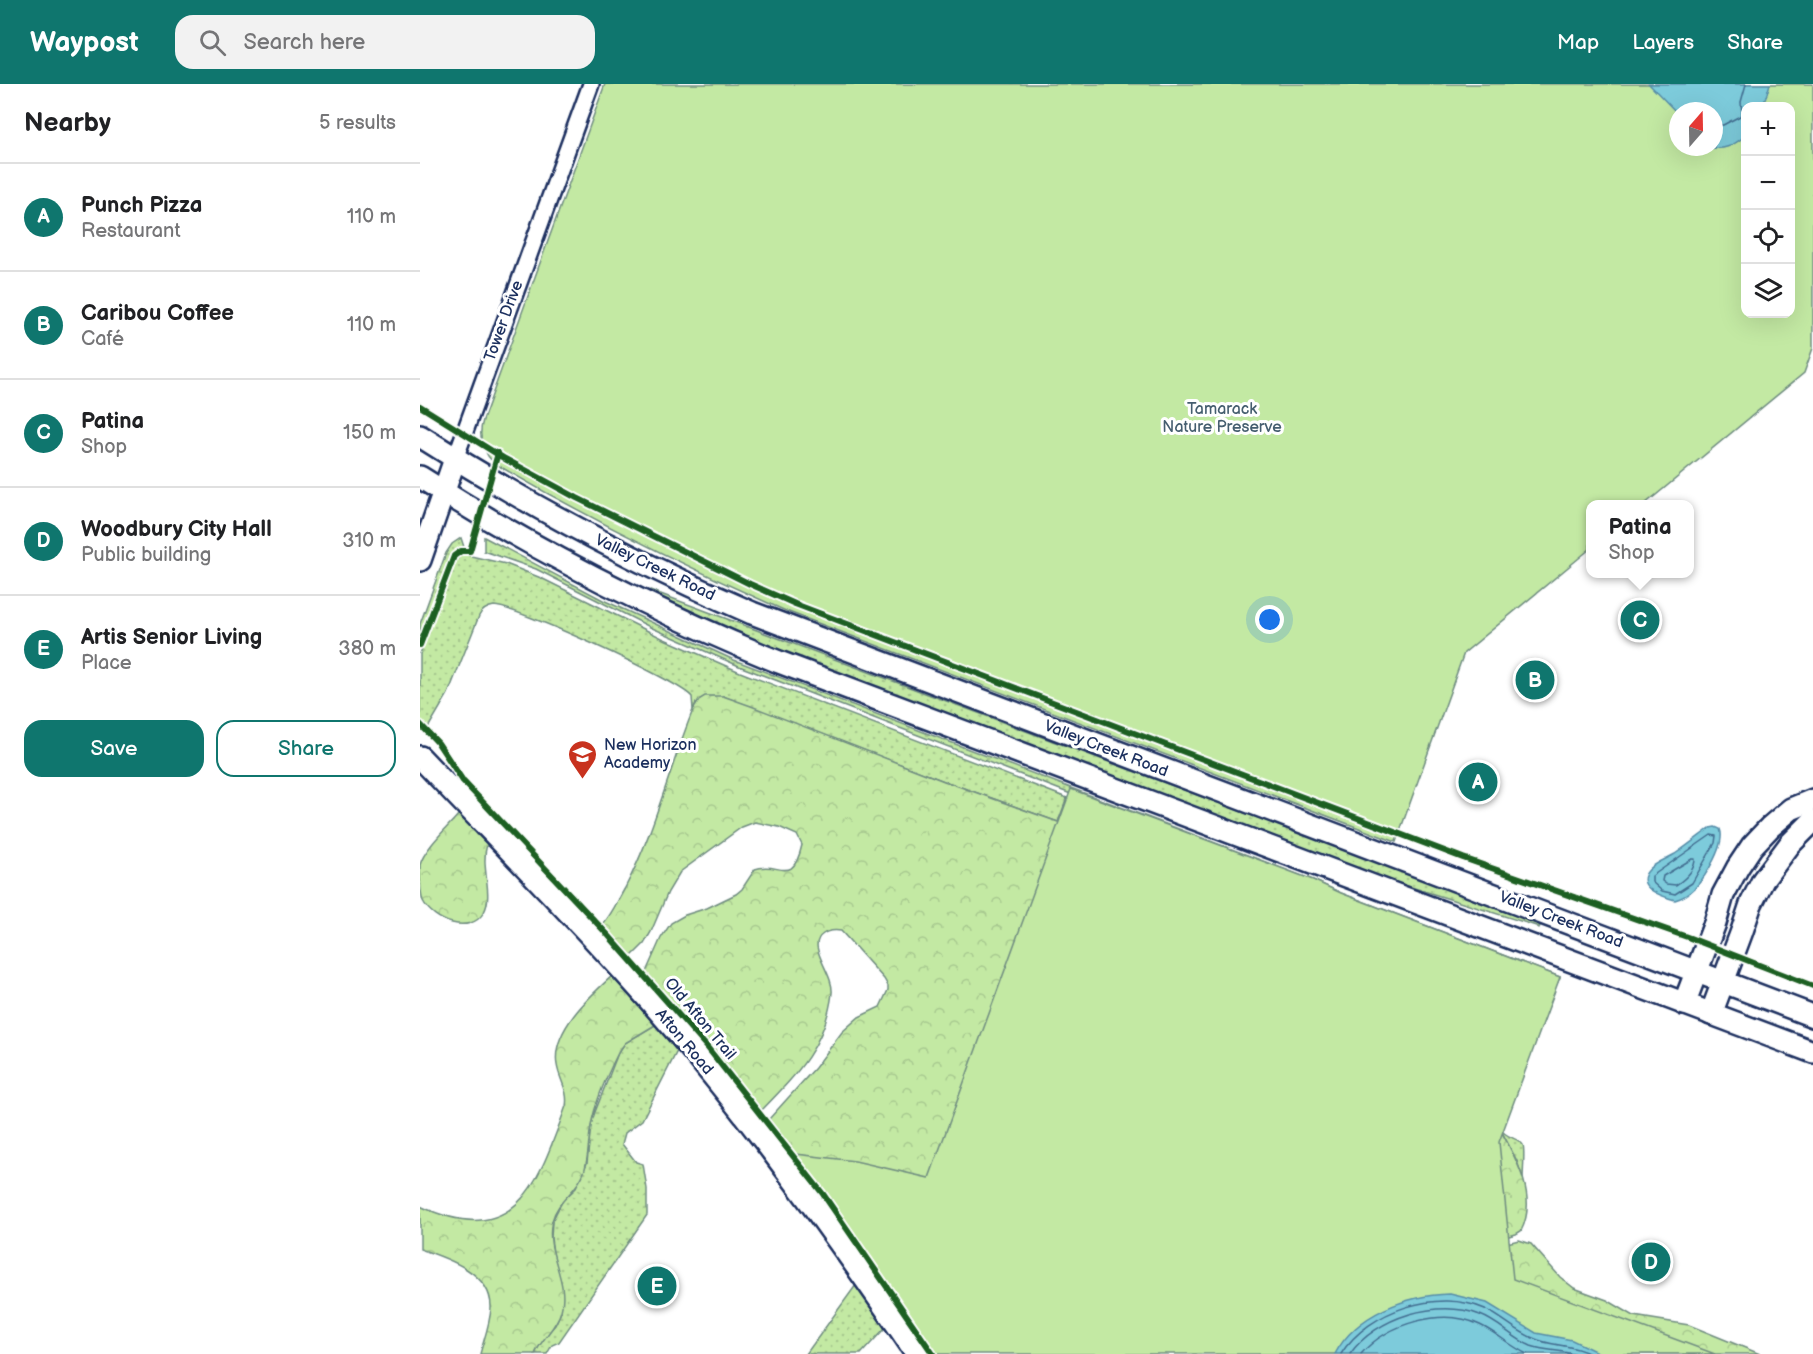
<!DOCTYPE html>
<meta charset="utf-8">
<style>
:root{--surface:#fff;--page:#f2f2f2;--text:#202124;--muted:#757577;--line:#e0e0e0;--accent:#0f766e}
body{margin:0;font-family:"Balsamiq Sans",sans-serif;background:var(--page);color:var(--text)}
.controls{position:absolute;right:18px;top:18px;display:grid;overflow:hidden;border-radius:12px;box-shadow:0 6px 24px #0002}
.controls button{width:54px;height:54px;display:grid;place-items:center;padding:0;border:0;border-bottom:2px solid var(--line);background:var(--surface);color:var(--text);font:30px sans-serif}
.compass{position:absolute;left:1249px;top:18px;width:54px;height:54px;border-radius:50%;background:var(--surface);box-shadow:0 6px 24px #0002;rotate:20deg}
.you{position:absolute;left:850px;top:536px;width:21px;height:21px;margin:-15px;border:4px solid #fff;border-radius:50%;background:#1a73e8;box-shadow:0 0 0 9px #1a73e833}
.badge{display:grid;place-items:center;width:39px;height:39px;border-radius:50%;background:var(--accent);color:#fff;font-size:20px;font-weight:700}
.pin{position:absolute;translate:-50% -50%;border:3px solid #fff;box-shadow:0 2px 6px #0006}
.popup{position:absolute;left:1166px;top:416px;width:108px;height:78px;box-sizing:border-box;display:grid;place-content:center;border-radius:12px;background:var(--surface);filter:drop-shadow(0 2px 4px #0005);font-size:20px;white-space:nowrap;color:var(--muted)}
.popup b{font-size:22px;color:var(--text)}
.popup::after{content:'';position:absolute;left:50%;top:100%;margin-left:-12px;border:12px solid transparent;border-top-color:var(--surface)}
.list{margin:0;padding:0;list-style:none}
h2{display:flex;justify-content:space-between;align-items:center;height:78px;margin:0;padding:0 24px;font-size:26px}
h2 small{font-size:20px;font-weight:400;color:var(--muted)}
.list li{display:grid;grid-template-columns:39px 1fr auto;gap:18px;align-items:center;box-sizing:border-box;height:108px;padding:0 24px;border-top:2px solid var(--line)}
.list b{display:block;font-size:22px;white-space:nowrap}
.list p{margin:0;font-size:20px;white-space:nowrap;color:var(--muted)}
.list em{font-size:20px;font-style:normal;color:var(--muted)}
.actions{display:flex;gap:12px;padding:18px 24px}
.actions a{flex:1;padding:14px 0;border:2px solid var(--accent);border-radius:18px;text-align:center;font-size:21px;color:var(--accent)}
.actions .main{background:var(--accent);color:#fff}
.icon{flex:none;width:33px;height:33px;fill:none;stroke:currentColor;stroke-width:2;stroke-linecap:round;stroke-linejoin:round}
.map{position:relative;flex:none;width:1393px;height:1270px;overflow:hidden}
header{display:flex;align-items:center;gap:36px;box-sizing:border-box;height:84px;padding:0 30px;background:var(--accent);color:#fff}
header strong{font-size:28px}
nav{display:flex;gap:33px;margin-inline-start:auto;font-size:21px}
.search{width:420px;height:54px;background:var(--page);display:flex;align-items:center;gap:15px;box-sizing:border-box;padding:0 21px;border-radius:18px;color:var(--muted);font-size:22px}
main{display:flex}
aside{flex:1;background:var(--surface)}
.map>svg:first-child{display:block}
.grass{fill:url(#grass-dots);stroke:#6f8c80;stroke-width:1.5}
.forest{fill:url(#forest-crowns);stroke:#6f8c80;stroke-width:1.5}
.park{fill:#c3e9a3;stroke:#6f8c80;stroke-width:1.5;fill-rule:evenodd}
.water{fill:#7dcbdb;stroke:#568da9;stroke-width:1.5}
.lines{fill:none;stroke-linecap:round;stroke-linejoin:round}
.shore{stroke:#426d90;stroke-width:1.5}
.street-casing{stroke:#1b2f5e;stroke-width:20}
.secondary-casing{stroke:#1b2f5e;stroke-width:26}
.street{stroke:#fff;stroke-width:15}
.secondary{stroke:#fff;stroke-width:21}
.cycleway-casing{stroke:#fff;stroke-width:10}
.cycleway{stroke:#1b5e20;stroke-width:6}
.labels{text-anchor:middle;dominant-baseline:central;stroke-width:6;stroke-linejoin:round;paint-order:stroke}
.street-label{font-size:16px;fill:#1b2f5e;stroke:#fff}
.park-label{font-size:16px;fill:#455e6f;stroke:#fff}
.poi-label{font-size:16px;fill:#1b2f5e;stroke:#fff;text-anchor:start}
</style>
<header>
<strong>Waypost</strong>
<div class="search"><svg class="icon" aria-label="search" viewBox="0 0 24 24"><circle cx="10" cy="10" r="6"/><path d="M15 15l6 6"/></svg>Search here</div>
<nav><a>Map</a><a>Layers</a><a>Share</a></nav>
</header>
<main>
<aside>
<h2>Nearby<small>5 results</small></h2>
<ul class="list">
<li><span class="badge">A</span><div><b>Punch Pizza</b><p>Restaurant</p></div><em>110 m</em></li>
<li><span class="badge">B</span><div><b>Caribou Coffee</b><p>Café</p></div><em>110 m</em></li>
<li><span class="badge">C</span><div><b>Patina</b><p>Shop</p></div><em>150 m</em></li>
<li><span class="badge">D</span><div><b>Woodbury City Hall</b><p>Public building</p></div><em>310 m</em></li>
<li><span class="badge">E</span><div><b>Artis Senior Living</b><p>Place</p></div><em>380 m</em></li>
</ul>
<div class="actions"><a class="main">Save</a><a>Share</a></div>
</aside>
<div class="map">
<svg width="1393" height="1270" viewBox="0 0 1393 1270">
<defs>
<pattern id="grass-dots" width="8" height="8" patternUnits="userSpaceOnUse" patternTransform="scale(1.5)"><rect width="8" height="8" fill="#c3e9a3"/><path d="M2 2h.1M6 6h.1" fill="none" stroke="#a7c88f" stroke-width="1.8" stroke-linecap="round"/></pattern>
<pattern id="forest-crowns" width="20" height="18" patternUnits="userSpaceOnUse" patternTransform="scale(1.5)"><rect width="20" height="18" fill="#c3e9a3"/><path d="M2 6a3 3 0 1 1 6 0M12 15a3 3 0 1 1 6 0" fill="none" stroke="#a7c88f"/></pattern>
</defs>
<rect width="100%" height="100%" fill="#fff"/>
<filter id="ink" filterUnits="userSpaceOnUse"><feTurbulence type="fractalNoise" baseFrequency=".0167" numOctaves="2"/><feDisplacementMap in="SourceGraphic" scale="12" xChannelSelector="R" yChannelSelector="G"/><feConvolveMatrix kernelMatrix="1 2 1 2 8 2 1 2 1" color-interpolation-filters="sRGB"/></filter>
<g filter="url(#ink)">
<!-- grass -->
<g class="grass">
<polygon points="64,453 183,516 314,576 893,796 921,809 1140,893 1138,898 319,582 230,543 116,485 64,467"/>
<polygon points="41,454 44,463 37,465 32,471 0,553 0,540 26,469 32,460"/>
<path d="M42,470l44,10 35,14 121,60 78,34 327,126 -9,24 -114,-41 -221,-85 -27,7 -3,7 -1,-13c-12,-16 -177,-91 -198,-91 -7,1 -12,4 -15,10l-31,78 -20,34 -8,-9v-65l35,-92z"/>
<polygon points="230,506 1121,840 1119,844 1116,842 959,793 382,575 297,540 228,508"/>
<polygon points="235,941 257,967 222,1036 205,1049 202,1060 216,1078 223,1080 227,1105 227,1131 139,1258 132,1261 127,1270 115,1270 123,1254 135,1241 141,1228 131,1154 132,1137 143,1116 155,1105 167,1079 171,1040 175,1028 198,969 205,959"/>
<path d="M1080,1044c6,11 18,9 23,17 2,5 0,27 0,34l-6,-18z"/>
<polygon points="436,1201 465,1244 441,1270 386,1270"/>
</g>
<!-- forest -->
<g class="forest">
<path d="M285,612h18l28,10 193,75 114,41 443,309c16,29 37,67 20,100l-5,3 -132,37 -588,-117 -27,-35 46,-51 27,-36 17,-15 21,-10 8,-17v-4l-4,-7 -43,-48c-7,-1 -12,-1 -18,3 -18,12 11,39 9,59 -6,52 -36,82 -70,117l-61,-75 -55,-63 15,-34 10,-15 14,-8 22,-7 29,-14 6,-5 13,-20c24,-9 37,19 47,-24l-5,-10 -18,-8 -24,-5 -13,5 -62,45 -12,20 -17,40 -7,12 -12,12 -29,-32c9,-10 15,-24 22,-36 30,-57 44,-119 68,-178l7,-11z"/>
<path d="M39,730l28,30c-7,23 7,50 -3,68 -14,24 -51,9 -61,-11 -3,-9 -3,-26 -3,-36 4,-16 28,-38 39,-51z"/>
<path d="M192,892l43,49 -30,18 -7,10c-11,22 -23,49 -27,73 -3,15 -2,31 -7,46 -6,19 -27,28 -32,49 -8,31 18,59 9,90 -4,16 -19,27 -26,43h-55c4,-15 10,-30 11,-46 1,-35 -44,-50 -71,-59v-43c97,45 118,-23 146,-100 3,-15 -7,-27 -9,-41 -6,-34 33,-69 55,-89z"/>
<polygon points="1099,1156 1111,1160 1140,1193 1154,1204 1187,1216 1214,1232 1269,1241 1340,1270 838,1270 1030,1173"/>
</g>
<!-- park -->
<g class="park">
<path d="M185,0h1208v264l-9,25 -159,131h-55v45l-126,104 -68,189 -610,-231c-100,-44 -198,-93 -292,-148 -12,-12 -16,-27 -11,-43zM1326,22h44v208h-44zM1258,27h36v36h-36z"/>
<polygon points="651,705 893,796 921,809 1140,893 1079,1058 1093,1195 1295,1270 509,1270 432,1158 367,1069 435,1077 509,1094"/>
</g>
<!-- water -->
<g class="water">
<path d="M1229,0h121l-7,22h-17l-1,30c-12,10 -22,15 -37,11h6v-36h-36v3z"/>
<path d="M1295,743l5,2c6,15 -14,47 -25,59 -5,5 -13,10 -20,12 -11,-3 -40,-12 -28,-28 6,-9 20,-13 28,-18 12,-8 23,-17 35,-26z"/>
<path d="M1030,1210l37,9 49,30 36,7 29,14h-266c21,-40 72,-59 115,-60z"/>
</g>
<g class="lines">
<!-- shore -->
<g class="shore">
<polyline points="1294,41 1303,41 1322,31 1321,18 1326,0"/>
<polygon points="1291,751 1296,752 1295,759 1272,799 1255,810 1242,807 1232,798 1232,792"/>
<path d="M1272,775h3c0,11 -10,20 -19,26l-10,-1 -4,-3 1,-5z"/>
<path d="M921,1270c28,-44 97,-66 144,-45 17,8 30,22 48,29 19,9 37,5 57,16"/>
<path d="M930,1270c26,-37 88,-56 130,-39 19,7 32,23 51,31 14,5 28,4 41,8"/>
<path d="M941,1270c27,-31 82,-47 119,-29 17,8 30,21 47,29"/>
</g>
<defs>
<polyline id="street" points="35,375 171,0"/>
<g id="secondary">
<path d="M0,352c106,68 216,127 332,177l1061,403"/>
<path d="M0,393c114,73 234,134 359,185l1034,390"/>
<polyline points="0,476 35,375"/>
<path d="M0,673c77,81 157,161 231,245 97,111 183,230 266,352"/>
<polyline points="1264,920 1295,839 1303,811 1318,783 1332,762 1350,743 1371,725 1393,716"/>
<polyline points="1291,930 1322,847 1331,820 1343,796 1370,760 1393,737"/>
</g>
</defs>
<!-- street casing -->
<use href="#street" class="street-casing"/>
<!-- secondary casing -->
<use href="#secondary" class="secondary-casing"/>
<!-- street -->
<use href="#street" class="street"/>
<!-- secondary -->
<use href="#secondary" class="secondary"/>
<defs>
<g id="cycleway">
<polyline points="0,322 85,375 157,414 330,500 375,520 1043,774 1270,854 1393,902"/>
<polyline points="0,561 34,472 41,467 50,467 78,369"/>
<polyline points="0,640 18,659 43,697 189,852 287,963 403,1110 513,1270"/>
</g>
</defs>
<!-- cycleway casing -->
<use href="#cycleway" class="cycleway-casing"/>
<!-- cycleway -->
<use href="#cycleway" class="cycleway"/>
</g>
</g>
<!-- icons -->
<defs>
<symbol id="school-pin" viewBox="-11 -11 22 30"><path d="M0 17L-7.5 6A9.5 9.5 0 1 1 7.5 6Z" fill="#c8321e" stroke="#fff"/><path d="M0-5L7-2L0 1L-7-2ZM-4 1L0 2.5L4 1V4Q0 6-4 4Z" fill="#fff"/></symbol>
</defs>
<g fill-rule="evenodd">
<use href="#school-pin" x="146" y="654" width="33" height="45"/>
</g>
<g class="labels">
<!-- street labels -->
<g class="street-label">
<text transform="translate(84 237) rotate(-70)">Tower Drive</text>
<text transform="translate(235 484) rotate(26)">Valley Creek Road</text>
<text transform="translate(686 665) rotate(21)">Valley Creek Road</text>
<text transform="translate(1141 836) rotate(21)">Valley Creek Road</text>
<text transform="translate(280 935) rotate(50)">Old Afton Trail</text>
<text transform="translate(264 958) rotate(50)">Afton Road</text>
</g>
<!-- park labels -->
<g class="park-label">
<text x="802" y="325">Tamarack<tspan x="802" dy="18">Nature Preserve</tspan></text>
</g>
<!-- poi labels -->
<g class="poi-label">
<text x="184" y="661">New Horizon<tspan x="184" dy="18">Academy</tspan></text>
</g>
</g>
</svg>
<div class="controls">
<button>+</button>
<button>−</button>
<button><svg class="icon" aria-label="locate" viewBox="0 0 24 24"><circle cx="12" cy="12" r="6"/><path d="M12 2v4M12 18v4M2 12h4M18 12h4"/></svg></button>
<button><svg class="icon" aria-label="layers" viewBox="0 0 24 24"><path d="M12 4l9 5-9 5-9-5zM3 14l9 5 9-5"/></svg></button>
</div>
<svg class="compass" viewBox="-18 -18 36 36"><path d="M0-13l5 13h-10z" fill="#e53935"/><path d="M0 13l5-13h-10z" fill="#757577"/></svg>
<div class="you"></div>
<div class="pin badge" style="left:1058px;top:698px">A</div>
<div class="pin badge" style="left:1115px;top:596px">B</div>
<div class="pin badge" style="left:1220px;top:536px">C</div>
<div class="popup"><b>Patina</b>Shop</div>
<div class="pin badge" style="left:1231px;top:1178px">D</div>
<div class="pin badge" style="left:237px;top:1202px">E</div>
</div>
</main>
